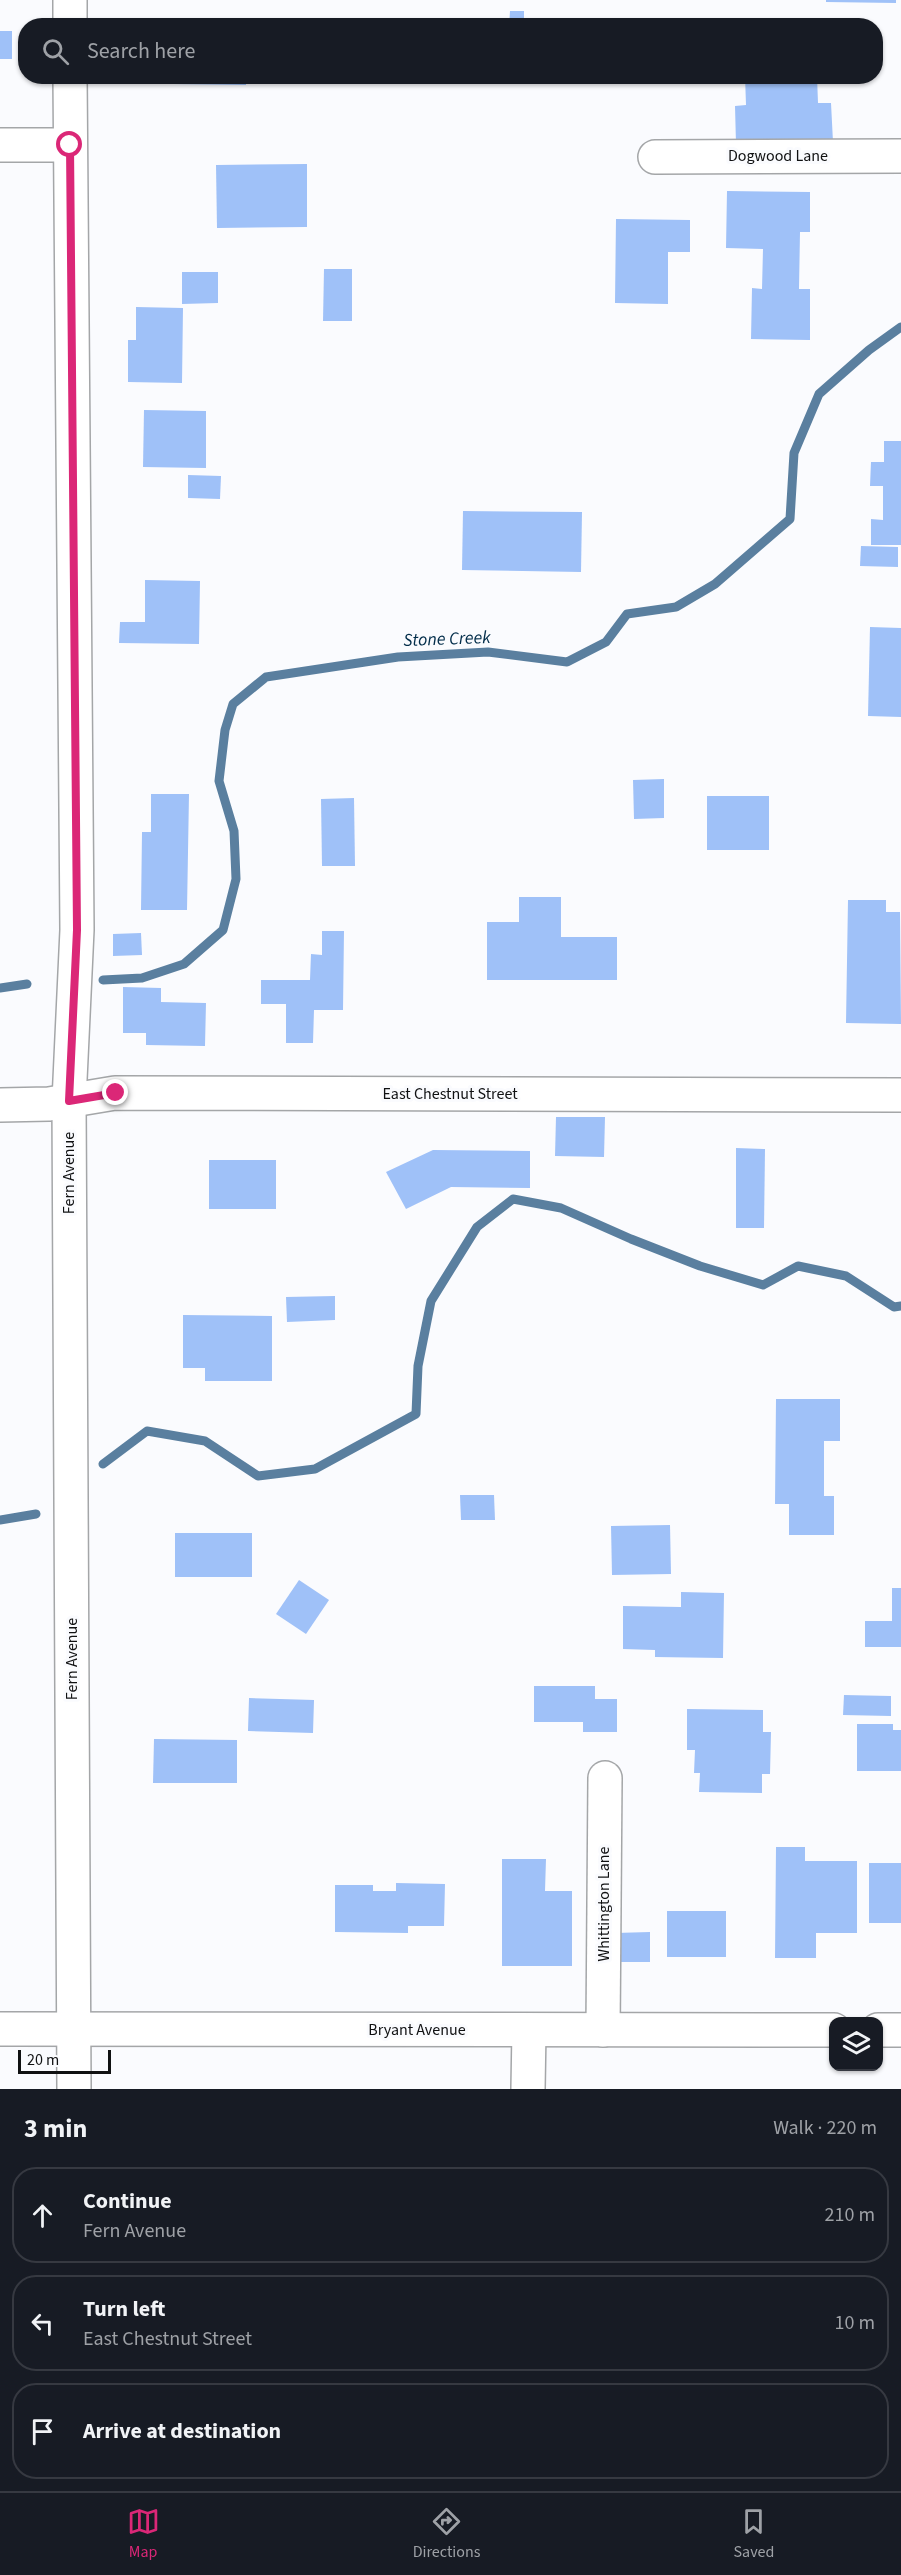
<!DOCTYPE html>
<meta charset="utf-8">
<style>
:root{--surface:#171b24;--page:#242831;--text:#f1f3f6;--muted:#9ea1a6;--line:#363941;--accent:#db2777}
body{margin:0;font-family:"Source Sans 3",sans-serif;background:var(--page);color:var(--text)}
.controls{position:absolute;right:18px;bottom:18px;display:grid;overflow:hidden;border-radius:12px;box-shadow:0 2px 4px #0004}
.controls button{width:54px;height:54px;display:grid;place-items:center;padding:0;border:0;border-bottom:2px solid var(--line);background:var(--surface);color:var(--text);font:30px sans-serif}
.scale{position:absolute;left:18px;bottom:15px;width:93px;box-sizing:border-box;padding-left:6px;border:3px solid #101112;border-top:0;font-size:16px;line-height:21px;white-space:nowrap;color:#101112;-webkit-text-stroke:4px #fafbfe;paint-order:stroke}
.stop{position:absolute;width:18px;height:18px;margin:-14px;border:4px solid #db2777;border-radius:50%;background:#fff}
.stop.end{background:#db2777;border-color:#fff;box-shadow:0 2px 6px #0008}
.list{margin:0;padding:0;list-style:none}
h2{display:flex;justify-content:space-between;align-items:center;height:78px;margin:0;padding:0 24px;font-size:26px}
h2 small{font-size:20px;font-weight:400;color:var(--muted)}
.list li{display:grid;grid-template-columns:39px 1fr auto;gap:18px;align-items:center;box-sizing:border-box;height:96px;margin:0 12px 12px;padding:0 12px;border:2px solid var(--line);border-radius:24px}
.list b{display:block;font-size:22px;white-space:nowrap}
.list p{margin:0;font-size:20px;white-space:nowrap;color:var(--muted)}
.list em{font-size:20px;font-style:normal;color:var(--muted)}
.icon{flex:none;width:33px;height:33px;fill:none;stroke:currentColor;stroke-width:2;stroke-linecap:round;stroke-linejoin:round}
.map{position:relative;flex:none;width:901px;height:2089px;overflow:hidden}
.search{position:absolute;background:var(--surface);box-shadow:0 2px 4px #0004;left:18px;right:18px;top:18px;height:66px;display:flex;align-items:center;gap:15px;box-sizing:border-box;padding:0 21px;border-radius:24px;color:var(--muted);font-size:22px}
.sheet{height:402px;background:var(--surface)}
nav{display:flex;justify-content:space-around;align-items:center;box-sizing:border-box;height:84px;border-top:2px solid var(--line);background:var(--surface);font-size:16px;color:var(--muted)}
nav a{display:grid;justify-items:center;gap:3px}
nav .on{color:var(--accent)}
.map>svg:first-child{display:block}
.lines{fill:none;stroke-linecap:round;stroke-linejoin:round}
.stream{stroke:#5a7f9f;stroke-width:9}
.building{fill:#9fc1f8}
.minor-casing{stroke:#a4a6a8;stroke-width:36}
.major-casing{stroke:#a4a6a8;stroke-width:36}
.minor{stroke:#fff;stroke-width:33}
.major{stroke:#fff;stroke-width:33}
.route{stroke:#db2777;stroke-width:8}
.labels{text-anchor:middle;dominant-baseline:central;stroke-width:6;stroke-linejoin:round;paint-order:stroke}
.street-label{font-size:16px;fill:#101112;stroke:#fafbfe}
.water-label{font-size:18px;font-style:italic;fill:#012c49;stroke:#fafbfe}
</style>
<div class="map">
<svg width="901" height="2089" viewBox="0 0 901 2089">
<rect width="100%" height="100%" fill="#fafbfe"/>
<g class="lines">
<!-- stream -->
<g class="stream">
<polyline points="103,980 142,978 184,964 223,930 236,879 234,831 219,781 225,730 233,704 266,677 398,657 488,652 567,662 606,642 627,614 676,607 715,584 790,519 794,453 819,394 869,350 901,327"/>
<polyline points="0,988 27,984"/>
<polyline points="103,1464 147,1431 205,1441 258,1476 315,1469 416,1414 418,1366 431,1301 477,1227 513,1199 561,1208 631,1239 700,1266 763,1285 798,1266 846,1276 894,1307 901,1306"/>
<polyline points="0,1520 36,1514"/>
</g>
</g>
<!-- building -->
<g class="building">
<polygon points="826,0 896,0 896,3 826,2"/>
<polygon points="510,11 524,11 524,26 509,26"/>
<rect x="0" y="31" width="12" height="28"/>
<polygon points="173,76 246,76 246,85 173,84"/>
<polygon points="745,76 817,76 818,103 831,103 833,142 736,144 735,106 746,105"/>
<polygon points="307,164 307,227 217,228 216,165"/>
<polygon points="727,191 810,192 810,232 800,232 799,289 810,289 810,340 751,339 752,288 762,289 763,249 726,248"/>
<polygon points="616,219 690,220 690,252 668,252 668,304 615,303"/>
<polygon points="324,269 352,269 352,321 323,321"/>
<polygon points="182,272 218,272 218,303 182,304"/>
<polygon points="136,307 183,308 182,383 128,382 128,340 136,340"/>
<polygon points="144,410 206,411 206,468 143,467"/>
<polygon points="884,441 901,441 901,545 871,545 871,519 883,520 883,486 870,486 871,462 884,462"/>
<polygon points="188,475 221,476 220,499 188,498"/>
<polygon points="463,511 582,512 581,572 462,570"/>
<polygon points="861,546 898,547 898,567 860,566"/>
<polygon points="145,580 200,581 199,644 119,643 120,622 145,622"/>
<polygon points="870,627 901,628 901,717 868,716"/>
<polygon points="664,779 664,818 634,819 633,780"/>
<polygon points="151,794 189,794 187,910 141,910 142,832 151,832"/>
<rect x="707" y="796" width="62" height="54"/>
<polygon points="354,798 355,866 322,866 321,799"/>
<polygon points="519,897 561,897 561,937 617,937 617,980 487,980 487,922 519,922"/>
<polygon points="848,900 886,900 886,912 900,912 901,1024 846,1023"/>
<polygon points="322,931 344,931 343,1010 314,1010 313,1043 286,1043 286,1004 261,1004 261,980 310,980 311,954 322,955"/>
<polygon points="141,933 142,955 113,956 113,934"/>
<polygon points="123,987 161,988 161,1002 206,1003 205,1046 146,1045 146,1033 123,1033"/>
<polygon points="556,1117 605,1117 604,1157 555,1156"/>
<polygon points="736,1148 765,1149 764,1228 736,1228"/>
<polygon points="433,1150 530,1151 530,1188 451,1187 406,1209 386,1172"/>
<rect x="209" y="1160" width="67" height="49"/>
<polygon points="335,1296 335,1320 287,1322 286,1297"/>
<polygon points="183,1315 272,1316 272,1381 205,1381 205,1368 183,1368"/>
<polygon points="776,1399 840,1399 840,1441 824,1441 824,1496 834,1496 834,1535 789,1535 789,1504 775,1504"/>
<polygon points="460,1495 494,1495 495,1520 461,1520"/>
<polygon points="670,1525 671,1574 612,1575 611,1526"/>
<rect x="175" y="1533" width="77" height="44"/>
<polygon points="299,1580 329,1600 306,1634 276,1614"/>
<polygon points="892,1588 901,1588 901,1647 865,1647 865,1621 892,1621"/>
<polygon points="681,1592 724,1593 723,1658 655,1657 655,1650 623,1649 623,1606 681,1607"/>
<polygon points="534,1686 595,1686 595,1699 617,1699 617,1732 583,1732 583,1722 534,1722"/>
<polygon points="844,1695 891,1696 891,1716 843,1715"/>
<polygon points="249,1698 314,1700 313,1733 248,1731"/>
<polygon points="687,1709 763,1710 763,1732 771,1732 770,1774 762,1774 762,1793 699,1792 700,1773 694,1773 695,1750 687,1750"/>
<polygon points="857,1724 893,1724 893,1730 901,1730 901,1771 857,1771"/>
<polygon points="154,1739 237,1740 237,1783 153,1783"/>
<polygon points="776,1847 805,1847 805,1861 857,1861 857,1933 816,1933 816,1958 775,1958"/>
<polygon points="502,1859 546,1859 545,1891 572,1891 572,1966 502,1966"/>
<rect x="869" y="1863" width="32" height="60"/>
<polygon points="396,1883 445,1884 444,1926 408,1926 408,1933 335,1932 335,1885 373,1885 373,1891 396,1891"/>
<rect x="667" y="1911" width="59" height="46"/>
<polygon points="650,1932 650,1962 615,1962 615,1933"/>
</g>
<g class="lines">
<defs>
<g id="minor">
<polyline points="0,145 70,145"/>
<polyline points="655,157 901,156"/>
<polyline points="0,1105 49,1104 115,1093 901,1095"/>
<polyline points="603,2030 605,1778"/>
<polyline points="528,2089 529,2030"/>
</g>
<g id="major">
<polyline points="70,26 70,0"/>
<polyline points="70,76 77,930 69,1101 74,2089"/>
<polyline points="0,2029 834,2030"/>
<polyline points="878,2030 901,2030"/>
</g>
</defs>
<!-- minor casing -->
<use href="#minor" class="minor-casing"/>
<!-- major casing -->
<use href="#major" class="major-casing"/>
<!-- minor -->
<use href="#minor" class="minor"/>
<!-- major -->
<use href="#major" class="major"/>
</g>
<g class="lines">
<!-- route -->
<polyline class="route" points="70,145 77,930 69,1101 116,1093"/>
</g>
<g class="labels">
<!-- street labels -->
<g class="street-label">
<text x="778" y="156">Dogwood Lane</text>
<text x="450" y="1094">East Chestnut Street</text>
<text transform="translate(69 1173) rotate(-90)">Fern Avenue</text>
<text transform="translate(72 1659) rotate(-90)">Fern Avenue</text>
<text transform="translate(604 1904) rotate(-90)">Whittington Lane</text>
<text x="417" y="2030">Bryant Avenue</text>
</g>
<!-- water labels -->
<g class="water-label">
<text transform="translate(447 639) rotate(-2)">Stone Creek</text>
</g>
</g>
</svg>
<div class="controls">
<button><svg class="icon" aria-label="layers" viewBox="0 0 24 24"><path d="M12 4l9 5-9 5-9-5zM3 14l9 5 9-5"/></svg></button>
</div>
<div class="scale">20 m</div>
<div class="stop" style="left:70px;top:145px"></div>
<div class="stop end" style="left:116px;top:1093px"></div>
<div class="search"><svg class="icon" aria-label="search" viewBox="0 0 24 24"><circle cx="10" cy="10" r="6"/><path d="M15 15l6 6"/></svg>Search here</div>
</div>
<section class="sheet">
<h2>3 min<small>Walk · 220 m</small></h2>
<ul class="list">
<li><svg class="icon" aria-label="ahead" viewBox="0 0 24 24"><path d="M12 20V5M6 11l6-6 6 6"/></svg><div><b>Continue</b><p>Fern Avenue</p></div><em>210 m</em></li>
<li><svg class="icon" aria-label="left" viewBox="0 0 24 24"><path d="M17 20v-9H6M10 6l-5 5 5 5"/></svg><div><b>Turn left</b><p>East Chestnut Street</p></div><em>10 m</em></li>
<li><svg class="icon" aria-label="arrive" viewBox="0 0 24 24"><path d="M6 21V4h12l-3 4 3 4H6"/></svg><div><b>Arrive at destination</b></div></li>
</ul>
</section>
<nav>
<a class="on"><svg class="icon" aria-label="map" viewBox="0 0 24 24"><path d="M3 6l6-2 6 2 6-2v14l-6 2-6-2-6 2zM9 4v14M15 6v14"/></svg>Map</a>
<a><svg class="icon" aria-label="directions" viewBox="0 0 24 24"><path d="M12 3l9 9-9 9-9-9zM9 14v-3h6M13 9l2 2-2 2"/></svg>Directions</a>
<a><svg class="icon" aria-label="saved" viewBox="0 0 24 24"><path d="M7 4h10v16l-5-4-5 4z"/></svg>Saved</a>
</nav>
